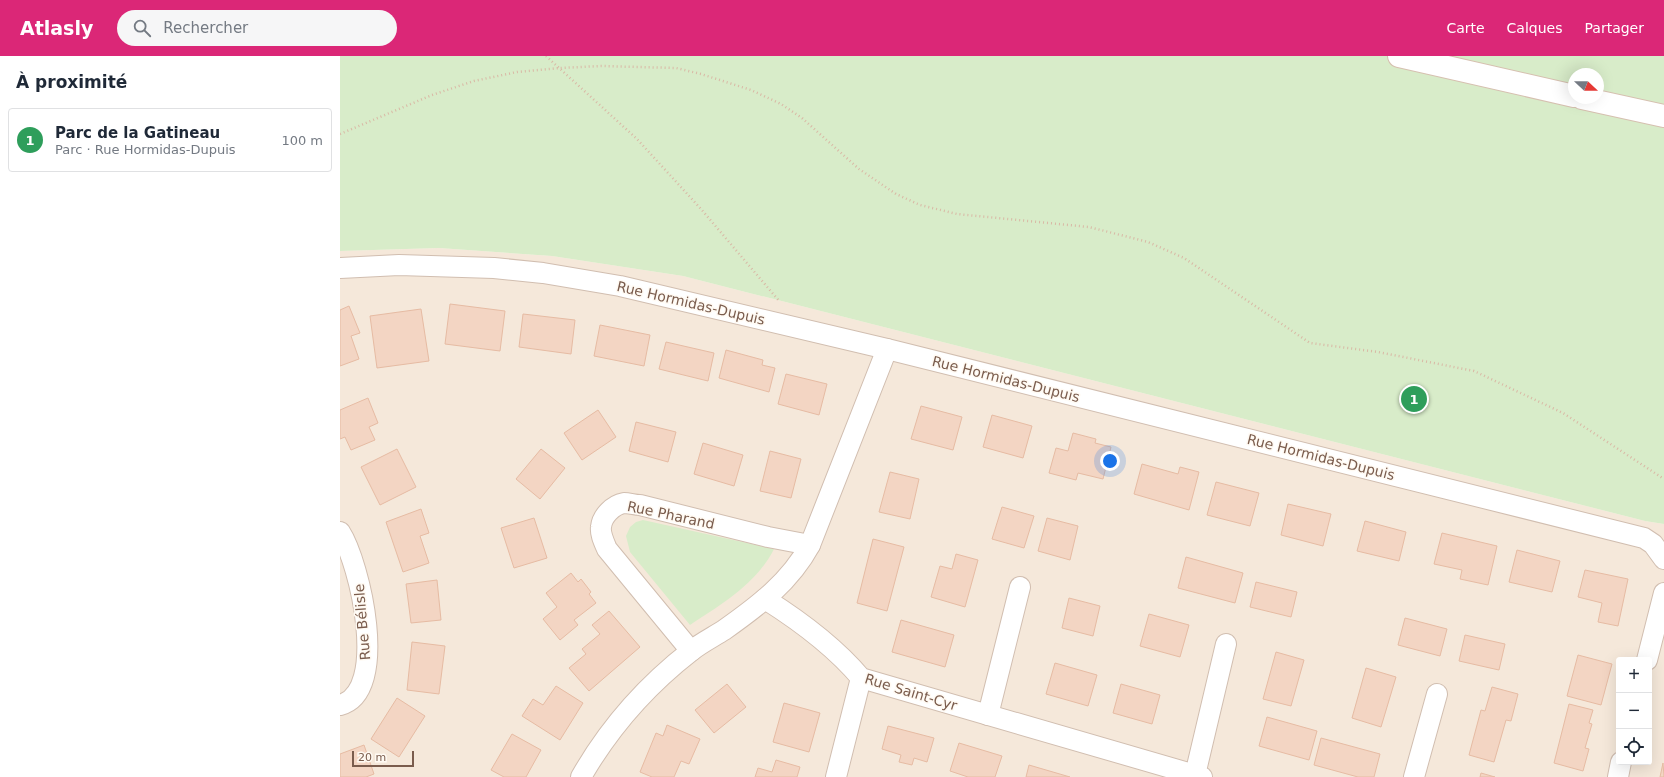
<!DOCTYPE html>
<html lang="fr">
<meta charset="utf-8">
<style>
:root{--surface:#fff;--page:#f6f6f7;--text:#1f2937;--muted:#747a83;--line:#e0e1e3;--accent:#db2777}
body{margin:0;font-family:"DejaVu Sans",sans-serif;background:var(--page);color:var(--text)}
.controls{position:absolute;right:12px;bottom:12px;display:grid;overflow:hidden;border-radius:4px;box-shadow:0 4px 16px #0002}
.controls button{width:36px;height:36px;display:grid;place-items:center;padding:0;border:0;border-bottom:1px solid var(--line);background:var(--surface);color:var(--text);font:20px sans-serif}
.compass{position:absolute;left:1228px;top:12px;width:36px;height:36px;border-radius:50%;background:var(--surface);box-shadow:0 4px 16px #0002;rotate:112deg}
.scale{position:absolute;left:12px;bottom:10px;width:62px;box-sizing:border-box;padding-left:4px;border:2px solid #7a5c4d;border-top:0;font-size:11px;line-height:14px;white-space:nowrap;color:#7a5c4d;-webkit-text-stroke:3px #fffaf3;paint-order:stroke}
.you{position:absolute;left:770px;top:405px;width:14px;height:14px;margin:-10px;border:3px solid #fff;border-radius:50%;background:#1a73e8;box-shadow:0 0 0 6px #1a73e833}
.badge{display:grid;place-items:center;width:26px;height:26px;border-radius:50%;background:var(--accent);color:#fff;font-size:13px;font-weight:700}
.pin{position:absolute;translate:-50% -50%;border:2px solid #fff;box-shadow:0 1px 4px #0006}
.list{margin:0;padding:0;list-style:none}
h2{display:flex;justify-content:space-between;align-items:center;height:52px;margin:0;padding:0 16px;font-size:17px}
h2 small{font-size:13px;font-weight:400;color:var(--muted)}
.list li{display:grid;grid-template-columns:26px 1fr auto;gap:12px;align-items:center;box-sizing:border-box;height:64px;margin:0 8px 8px;padding:0 8px;border:1px solid var(--line);border-radius:4px}
.list b{display:block;font-size:15px;white-space:nowrap}
.list p{margin:0;font-size:13px;white-space:nowrap;color:var(--muted)}
.list em{font-size:13px;font-style:normal;color:var(--muted)}
.icon{flex:none;width:22px;height:22px;fill:none;stroke:currentColor;stroke-width:2;stroke-linecap:round;stroke-linejoin:round}
.map{position:relative;flex:none;width:1324px;height:721px;overflow:hidden}
header{display:flex;align-items:center;gap:24px;box-sizing:border-box;height:56px;padding:0 20px;background:var(--accent);color:#fff}
header strong{font-size:19px}
nav{display:flex;gap:22px;margin-inline-start:auto;font-size:14px}
.search{width:280px;height:36px;background:var(--page);display:flex;align-items:center;gap:10px;box-sizing:border-box;padding:0 14px;border-radius:22px;color:var(--muted);font-size:15px}
main{display:flex}
aside{flex:1;background:var(--surface)}
.map>svg:first-child{display:block}
.residential{fill:#f5e8da;fill-rule:evenodd}
.green{fill:#d8ecc9;fill-rule:evenodd}
.building{fill:#f3d5c3;stroke:#e6bba3}
.lines{fill:none;stroke-linecap:round;stroke-linejoin:round}
.street-casing{stroke:#d1beb0;stroke-width:22}
.secondary-casing{stroke:#d6c0b0;stroke-width:24}
.path{stroke:#d9b8a5;stroke-width:2.5;stroke-dasharray:1 3;stroke-linecap:butt}
.street{stroke:#fff;stroke-width:20}
.secondary{stroke:#fff;stroke-width:22}
.labels{text-anchor:middle;dominant-baseline:central;stroke-width:3;stroke-linejoin:round;paint-order:stroke}
.street-label{font-size:14px;fill:#7a5c4d;stroke:#fffaf3}
</style>
<header>
<strong>Atlasly</strong>
<div class="search"><svg class="icon" aria-label="search" viewBox="0 0 24 24"><circle cx="10" cy="10" r="6"/><path d="M15 15l6 6"/></svg>Rechercher</div>
<nav><a>Carte</a><a>Calques</a><a>Partager</a></nav>
</header>
<main>
<aside>
<h2>À proximité<small></small></h2>
<ul class="list">
<li><span class="badge" style="background:#2e9e5b">1</span><div><b>Parc de la Gatineau</b><p>Parc · Rue Hormidas-Dupuis</p></div><em>100 m</em></li>
</ul>
</aside>
<div class="map">
<svg width="1324" height="721" viewBox="0 0 1324 721">
<rect width="100%" height="100%" fill="#fdf6ec"/>
<!-- residential -->
<path class="residential" d="M99,192l113,8 131,20 962,245 19,3v253h-1324v-526zM1279,604h30v102h-30z"/>
<!-- green -->
<g class="green">
<path d="M0,0h1324v468l-19,-3 -962,-245 -131,-20 -113,-8 -99,3zM1234,18h24v24h-24z"/>
<path d="M303,464l131,29c-17,34 -53,56 -84,76l-60,-73 -4,-16 4,-9 6,-5z"/>
</g>
<!-- building -->
<g class="building">
<polygon points="110,248 165,255 160,295 105,288"/>
<polygon points="9,250 20,277 11,280 19,303 0,310 0,254"/>
<polygon points="81,253 89,305 37,312 30,260"/>
<polygon points="183,258 235,264 231,298 179,291"/>
<polygon points="260,269 310,279 304,310 254,300"/>
<polygon points="326,286 374,297 368,325 319,313"/>
<polygon points="386,294 423,304 422,309 435,312 429,336 379,322"/>
<polygon points="446,318 487,328 479,359 438,348"/>
<polygon points="28,342 38,367 29,371 35,384 11,394 5,381 0,383 0,354"/>
<polygon points="581,350 622,361 613,394 571,383"/>
<polygon points="258,354 276,381 242,404 224,377"/>
<polygon points="652,359 692,370 683,402 643,391"/>
<polygon points="296,366 336,376 328,406 289,395"/>
<polygon points="733,377 756,383 755,387 771,391 763,423 738,417 736,424 709,417 716,392 728,395"/>
<polygon points="363,387 403,399 394,430 354,418"/>
<polygon points="57,393 76,431 40,449 21,411"/>
<polygon points="201,393 225,412 200,443 176,423"/>
<polygon points="430,395 461,403 451,442 420,435"/>
<polygon points="802,408 838,418 840,411 859,416 849,454 794,438"/>
<polygon points="550,416 579,423 570,463 539,456"/>
<polygon points="876,426 919,437 910,470 867,459"/>
<polygon points="948,448 991,458 983,490 941,479"/>
<polygon points="662,451 694,460 684,492 652,483"/>
<polygon points="81,453 89,477 80,480 89,507 63,516 46,466"/>
<polygon points="194,462 207,502 174,512 161,472"/>
<polygon points="707,462 738,470 730,504 698,495"/>
<polygon points="1025,465 1066,476 1059,505 1017,495"/>
<polygon points="1102,477 1157,490 1148,529 1120,523 1122,514 1094,508"/>
<polygon points="533,483 564,491 547,555 517,547"/>
<polygon points="1177,494 1220,505 1212,536 1169,526"/>
<polygon points="616,498 638,504 625,551 591,541 600,510 612,513"/>
<polygon points="846,501 903,517 895,547 838,532"/>
<polygon points="1245,514 1288,523 1278,570 1258,566 1262,547 1238,541"/>
<polygon points="231,517 238,526 241,523 251,536 249,538 256,547 234,564 238,569 220,584 203,563 217,551 206,537"/>
<polygon points="97,524 101,564 71,567 66,528"/>
<polygon points="916,526 957,536 951,561 910,551"/>
<polygon points="729,542 760,550 753,580 722,572"/>
<polygon points="269,555 300,591 249,635 229,612 246,598 242,593 260,578 252,569"/>
<polygon points="809,558 849,569 840,601 800,590"/>
<polygon points="1065,562 1107,573 1100,600 1058,589"/>
<polygon points="561,564 614,579 605,611 552,596"/>
<polygon points="1125,579 1165,588 1159,614 1119,605"/>
<polygon points="72,586 105,590 99,638 67,634"/>
<polygon points="936,596 964,604 951,650 923,643"/>
<polygon points="1238,599 1272,608 1261,649 1227,640"/>
<polygon points="715,607 757,619 748,650 706,638"/>
<polygon points="1026,612 1056,621 1041,671 1012,662"/>
<polygon points="387,628 406,651 374,677 355,654"/>
<polygon points="781,628 820,639 812,668 773,657"/>
<polygon points="216,630 243,647 220,684 182,660 193,643 203,649"/>
<polygon points="1152,631 1178,638 1171,665 1166,664 1154,706 1129,699 1141,654 1145,655"/>
<polygon points="57,642 85,660 59,701 31,683"/>
<polygon points="444,647 480,657 469,696 433,686"/>
<polygon points="1229,648 1253,654 1249,667 1252,668 1245,692 1249,693 1243,715 1214,707"/>
<polygon points="927,661 977,675 969,704 919,690"/>
<polygon points="327,669 360,683 349,708 341,705 334,721 312,721 300,716 316,677 323,680"/>
<polygon points="548,670 594,682 587,706 574,702 572,709 559,706 561,699 542,693"/>
<polygon points="172,678 201,694 186,721 164,721 151,714"/>
<polygon points="981,682 1040,698 1034,721 1018,721 974,709"/>
<polygon points="619,687 662,700 655,721 628,721 610,715"/>
<polygon points="24,689 34,718 26,721 0,721 0,698"/>
<polygon points="436,704 460,711 457,721 415,721 418,712 432,716"/>
<polygon points="1323,707 1324,721 1320,721"/>
<polygon points="689,709 730,721 686,721"/>
<polygon points="1141,717 1155,721 1140,721"/>
</g>
<g class="lines">
<defs>
<g id="street">
<polyline points="0,212 59,209 154,212 203,217 280,230 547,293 1304,482 1313,488 1324,503"/>
<path d="M0,476c20,31 50,160 0,173"/>
<path d="M425,543c35,22 69,47 96,79l341,99"/>
<path d="M351,595l-84,-102c-3,-7 -7,-15 -6,-22 1,-11 12,-22 23,-24 5,0 11,2 16,2l128,32 42,8"/>
<polyline points="1307,604 1324,537"/>
<polyline points="648,659 680,531"/>
<polyline points="855,719 886,588"/>
<path d="M241,721c28,-49 65,-91 110,-126 10,-8 22,-14 33,-21 34,-24 66,-48 86,-85l77,-196"/>
<polyline points="496,721 521,622"/>
<polyline points="1074,721 1097,638"/>
<polyline points="1278,721 1281,706"/>
</g>
<g id="secondary">
<polyline points="1059,0 1234,40"/>
<polyline points="1242,42 1324,60"/>
</g>
</defs>
<!-- street casing -->
<use href="#street" class="street-casing"/>
<!-- secondary casing -->
<use href="#secondary" class="secondary-casing"/>
<!-- path -->
<g class="path">
<polyline points="206,0 297,83 361,153 440,246"/>
<polyline points="0,78 92,39 134,25 177,16 220,12 261,10 336,12 361,18 411,34 441,48 462,62 519,113 556,138 580,149 617,158 749,171 808,186 844,202 970,287 1038,296 1134,315 1223,357 1324,423"/>
</g>
<!-- street -->
<use href="#street" class="street"/>
<!-- secondary -->
<use href="#secondary" class="secondary"/>
</g>
<g class="labels">
<!-- street labels -->
<g class="street-label">
<text transform="translate(351 247) rotate(13)">Rue Hormidas-Dupuis</text>
<text transform="translate(666 323) rotate(14)">Rue Hormidas-Dupuis</text>
<text transform="translate(981 401) rotate(14)">Rue Hormidas-Dupuis</text>
<text transform="translate(331 459) rotate(12)">Rue Pharand</text>
<text transform="translate(22 566) rotate(-95)">Rue Bélisle</text>
<text transform="translate(571 636) rotate(17)">Rue Saint-Cyr</text>
</g>
</g>
</svg>
<div class="controls">
<button>+</button>
<button>−</button>
<button><svg class="icon" aria-label="locate" viewBox="0 0 24 24"><circle cx="12" cy="12" r="6"/><path d="M12 2v4M12 18v4M2 12h4M18 12h4"/></svg></button>
</div>
<svg class="compass" viewBox="-18 -18 36 36"><path d="M0-13l5 13h-10z" fill="#e53935"/><path d="M0 13l5-13h-10z" fill="#747a83"/></svg>
<div class="scale">20 m</div>
<div class="you"></div>
<div class="pin badge" style="left:1074px;top:343px;background:#2e9e5b">1</div>
</div>
</main>
